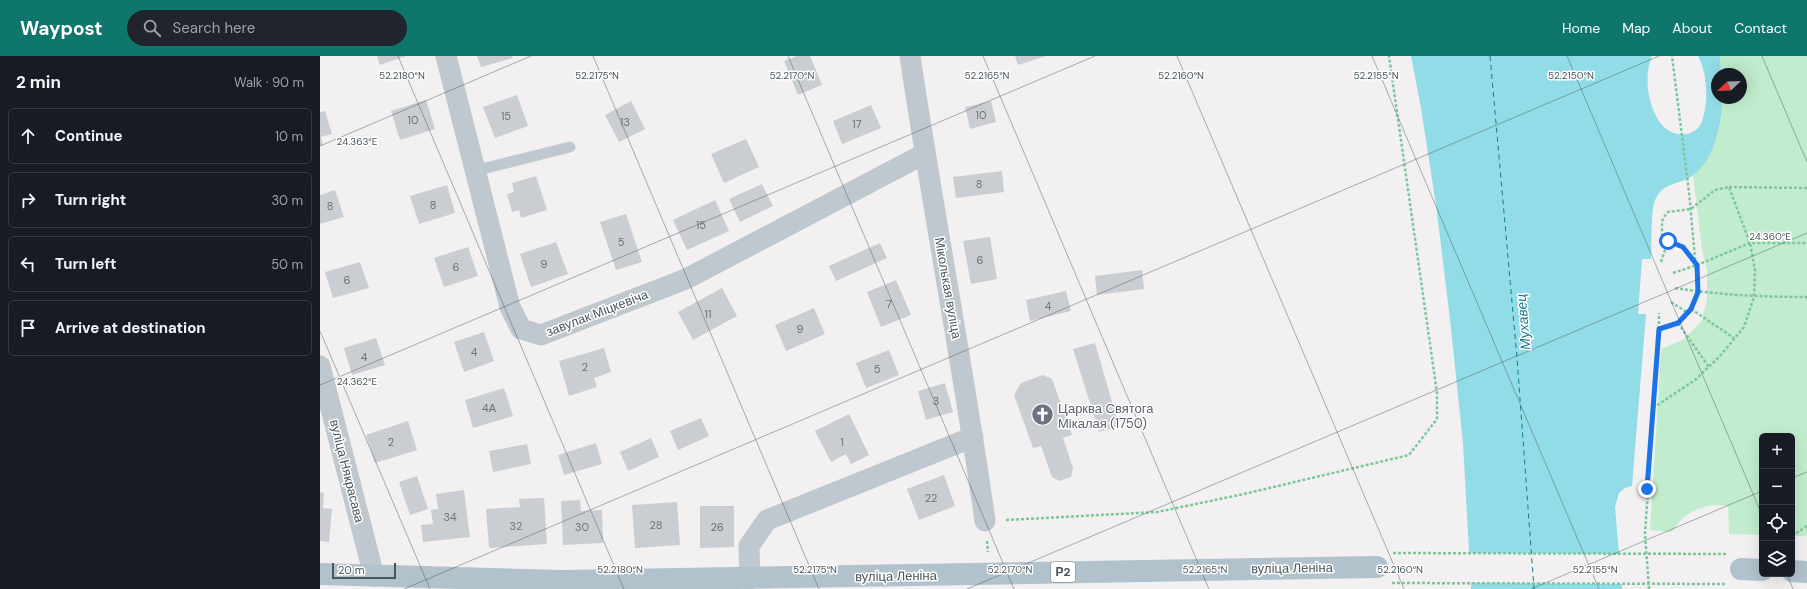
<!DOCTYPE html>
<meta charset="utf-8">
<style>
:root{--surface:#171b24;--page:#20242c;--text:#f1f3f6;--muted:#9ea1a6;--line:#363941;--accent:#0f766e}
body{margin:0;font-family:"DM Sans",sans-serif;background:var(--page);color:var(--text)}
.controls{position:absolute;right:12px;bottom:12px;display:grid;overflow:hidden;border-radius:6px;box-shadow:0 4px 16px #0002}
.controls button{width:36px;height:36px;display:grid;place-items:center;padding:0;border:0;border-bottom:1px solid var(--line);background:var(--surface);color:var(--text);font:20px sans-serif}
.compass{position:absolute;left:1391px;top:12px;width:36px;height:36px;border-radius:50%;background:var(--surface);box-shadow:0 4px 16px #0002;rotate:247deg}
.scale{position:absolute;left:12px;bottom:10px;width:64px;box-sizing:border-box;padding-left:4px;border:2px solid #49555c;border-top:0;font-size:11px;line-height:14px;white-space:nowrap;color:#49555c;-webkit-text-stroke:3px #fff;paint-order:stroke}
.stop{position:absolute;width:12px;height:12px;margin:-9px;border:3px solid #1a73e8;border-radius:50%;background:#fff}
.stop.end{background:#1a73e8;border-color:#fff;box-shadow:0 1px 4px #0008}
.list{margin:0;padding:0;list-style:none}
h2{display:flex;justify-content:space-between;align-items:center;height:52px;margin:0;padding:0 16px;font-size:17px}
h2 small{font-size:13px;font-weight:400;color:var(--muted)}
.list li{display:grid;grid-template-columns:26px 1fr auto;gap:12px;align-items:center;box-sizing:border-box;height:56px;margin:0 8px 8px;padding:0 8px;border:1px solid var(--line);border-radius:6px}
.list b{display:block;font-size:15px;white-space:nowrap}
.list em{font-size:13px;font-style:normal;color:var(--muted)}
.icon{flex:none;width:22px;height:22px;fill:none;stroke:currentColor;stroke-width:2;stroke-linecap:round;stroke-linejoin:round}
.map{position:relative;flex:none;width:1487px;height:533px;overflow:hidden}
header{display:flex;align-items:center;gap:24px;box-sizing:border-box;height:56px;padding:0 20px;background:var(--accent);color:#fff}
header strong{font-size:19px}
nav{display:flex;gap:22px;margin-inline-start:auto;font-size:14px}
.search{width:280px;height:36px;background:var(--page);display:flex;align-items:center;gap:10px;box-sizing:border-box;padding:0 14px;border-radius:22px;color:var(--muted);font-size:15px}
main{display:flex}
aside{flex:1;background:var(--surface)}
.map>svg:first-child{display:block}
.green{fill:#c2ecce}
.water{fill:#92dce7}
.pier{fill:#f2f0f0}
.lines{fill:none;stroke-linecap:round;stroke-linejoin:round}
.ferry{stroke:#157e8c;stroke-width:1;stroke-dasharray:5 4;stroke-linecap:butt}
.building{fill:#caced2}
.path{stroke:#7cc89c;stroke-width:2.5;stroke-dasharray:3 2;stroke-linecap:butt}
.service{stroke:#bfc8ce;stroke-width:11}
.minor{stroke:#bfc8ce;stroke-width:21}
.primary{stroke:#b1c2cd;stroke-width:22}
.route{stroke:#1a73e8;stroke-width:5}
.ticks{fill:none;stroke:#49555c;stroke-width:1;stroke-opacity:0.45}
.labels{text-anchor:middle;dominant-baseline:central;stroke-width:3;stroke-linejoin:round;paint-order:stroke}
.number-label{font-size:11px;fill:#69737a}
.shield{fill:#fff;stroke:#80888d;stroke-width:1}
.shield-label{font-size:12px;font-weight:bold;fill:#49555c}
.street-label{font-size:13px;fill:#49555c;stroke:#fff}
.worship-label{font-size:13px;fill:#5b616d;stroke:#fff;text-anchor:start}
.water-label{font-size:14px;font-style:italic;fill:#157e8c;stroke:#fff}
.ticks-label{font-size:10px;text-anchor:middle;fill:#49555c;stroke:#fff;stroke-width:3;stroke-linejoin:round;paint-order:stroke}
</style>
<header>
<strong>Waypost</strong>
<div class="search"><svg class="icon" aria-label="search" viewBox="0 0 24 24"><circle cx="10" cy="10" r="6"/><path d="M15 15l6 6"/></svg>Search here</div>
<nav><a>Home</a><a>Map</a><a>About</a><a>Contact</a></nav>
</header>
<main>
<aside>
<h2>2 min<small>Walk · 90 m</small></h2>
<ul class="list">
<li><svg class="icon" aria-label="ahead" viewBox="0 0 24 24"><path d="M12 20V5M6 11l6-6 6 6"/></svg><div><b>Continue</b></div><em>10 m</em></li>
<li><svg class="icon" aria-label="right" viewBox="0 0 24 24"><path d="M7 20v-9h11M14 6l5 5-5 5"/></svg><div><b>Turn right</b></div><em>30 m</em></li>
<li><svg class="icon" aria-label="left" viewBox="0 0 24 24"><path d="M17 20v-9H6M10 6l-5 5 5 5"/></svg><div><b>Turn left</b></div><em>50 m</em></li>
<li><svg class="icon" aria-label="arrive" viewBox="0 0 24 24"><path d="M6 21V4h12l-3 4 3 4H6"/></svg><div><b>Arrive at destination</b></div></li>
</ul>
</aside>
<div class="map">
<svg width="1487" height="533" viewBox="0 0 1487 533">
<rect width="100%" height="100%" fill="#f2f0f0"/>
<!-- green -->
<path class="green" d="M1400,0h87v480h-15v-100h-30v99l-33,-1 -1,-28c-23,-4 -45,6 -56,26l-22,-2 11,-181 23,-10 17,-17 6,-22v-30l-5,-20 -9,-74c20,-21 30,-49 29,-78h19v-24h-20z"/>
<!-- water -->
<path class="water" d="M1091,0h241c-9,21 -4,53 11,70 9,10 27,12 36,1 5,-7 6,-18 7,-26 1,-15 -1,-32 -8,-45h22l1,18h-4v24h5c1,24 -9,65 -30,78 -13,9 -28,6 -36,22 -6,11 -4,47 -5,61h-9l-4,55h8l-14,172 -7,2 -6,5 -4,14 7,82h-151l-8,-146 -13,-124 -14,-114 -15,-97z"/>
<!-- pier -->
<polygon class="pier" points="1147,497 1301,498 1303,528 1148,527"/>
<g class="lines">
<!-- ferry -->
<polyline class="ferry" points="1170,0 1197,302 1214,533"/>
</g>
<!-- building -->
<g class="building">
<polygon points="57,0 86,0 60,9"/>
<polygon points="157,0 192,0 193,2 161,11"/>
<polygon points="477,0 490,0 502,29 478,39 464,5"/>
<polygon points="695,0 726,0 698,9"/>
<polygon points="197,39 208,70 175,82 163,51"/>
<polygon points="106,44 115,73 80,84 71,55"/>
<polygon points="311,45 325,73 299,86 285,59"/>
<polygon points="671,45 676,66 650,73 645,51"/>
<polygon points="551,49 561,72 522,88 513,65"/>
<polygon points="5,55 12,78 1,81 3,89 0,90 0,56"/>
<polygon points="426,83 439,111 404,127 391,98"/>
<polygon points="682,115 684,136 636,142 633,121"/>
<polygon points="216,120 227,154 201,162 199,154 192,156 187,138 194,136 192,127"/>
<polygon points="442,128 453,150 420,166 409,143"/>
<polygon points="127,129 135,157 99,168 90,140"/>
<polygon points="15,134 24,161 0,168 0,139"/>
<polygon points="395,144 409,175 367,194 353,164"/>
<polygon points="306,158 322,206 296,214 280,166"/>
<polygon points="670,181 677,223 651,228 643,185"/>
<polygon points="236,186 248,218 211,231 200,198"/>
<polygon points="560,187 567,202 516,225 509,210"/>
<polygon points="148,191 158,220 124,231 114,202"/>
<polygon points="40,206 49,232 13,242 5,216"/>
<polygon points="822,214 824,233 777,239 775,220"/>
<polygon points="576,224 591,259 561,271 547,236"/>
<polygon points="402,232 417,260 373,284 358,256"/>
<polygon points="746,235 751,255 710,265 706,244"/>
<polygon points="494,252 505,278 466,295 455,269"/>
<polygon points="164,276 174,305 144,316 134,286"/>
<polygon points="56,282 65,309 32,319 24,292"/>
<polygon points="775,287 799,370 779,376 753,293"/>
<polygon points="284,292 291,316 274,322 277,331 249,340 239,305"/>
<polygon points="569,294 579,319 546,332 536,307"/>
<polygon points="723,319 732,323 752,379 743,382 753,412 751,421 739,425 732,421 721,390 713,392 694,339 701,327"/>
<polygon points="625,327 633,356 606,364 598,335"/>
<polygon points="184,332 193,360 153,372 145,344"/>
<polygon points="529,358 549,399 531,408 526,398 511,406 495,375"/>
<polygon points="381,362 389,380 358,394 350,375"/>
<polygon points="88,365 97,394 55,407 46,379"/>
<polygon points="331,382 339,401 308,415 300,396"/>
<polygon points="276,387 282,408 244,419 238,399"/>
<polygon points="207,388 211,408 173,416 169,395"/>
<polygon points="624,419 635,450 599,464 587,433"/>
<polygon points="97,420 108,453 90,459 79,426"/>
<polygon points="144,434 150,481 103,486 101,469 113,468 111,454 118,453 116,438"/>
<polygon points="0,436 4,437 3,452 12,453 9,486 0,485"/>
<polygon points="224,442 227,488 169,492 166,453 200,451 199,443"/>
<polygon points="260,444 261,455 282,454 283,487 243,489 241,445"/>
<polygon points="357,446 360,489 315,492 312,449"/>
<polygon points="380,450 414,450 414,491 380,492"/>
</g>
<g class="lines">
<!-- path -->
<g class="path">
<polyline points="1409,131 1487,132"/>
<polyline points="1341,206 1348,185"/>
<polyline points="1353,217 1377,209 1430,187 1487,187"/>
<path d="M1355,232c44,7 87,9 132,9"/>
<polyline points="1351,246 1368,257"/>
<polyline points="1371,253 1414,282"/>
<polyline points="1358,267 1389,311"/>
<polyline points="1339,273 1339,257"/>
<polyline points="1333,352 1375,324 1399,301 1424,271 1434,241 1435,214 1430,187 1409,131 1395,134 1371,153 1348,156 1343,162 1342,167 1342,182 1363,191 1377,209"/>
<polyline points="686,464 837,456 924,438 1089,399 1117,363 1117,337 1069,0"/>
<polyline points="1472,480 1487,470"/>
<polyline points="667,485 668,496"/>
<polyline points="1073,497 1406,498"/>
<polyline points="1072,527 1405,528"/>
<polyline points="1329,533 1325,478 1339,273 1358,267 1371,253 1378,236 1369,136 1352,0"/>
</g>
<!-- service -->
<polyline class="service" points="154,115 250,91"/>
<!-- minor -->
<g class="minor">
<polyline points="126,0 190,251 201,273 221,279 366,223 604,98"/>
<path d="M590,0c23,155 53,309 75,465"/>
<polyline points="0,310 54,520"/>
<polyline points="430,523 429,490 447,464 653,381"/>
</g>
<!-- primary -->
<g class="primary">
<polyline points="1421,513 1442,514"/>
<polyline points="1472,515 1487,516"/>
<polyline points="0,518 242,525 1057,511"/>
</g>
</g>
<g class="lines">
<!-- route -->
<polyline class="route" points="1327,433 1339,273 1358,267 1371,253 1378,236 1377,209 1363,191 1348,185"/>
</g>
<!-- ticks -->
<path class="ticks" d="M78,0l226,533M273,0l226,533M468,0l226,533M663,0l226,533M857,0l227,533M1052,0l227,533M1247,0l195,459M1442,0l45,106M0,90l211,-90M0,275l110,258M0,329l775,-329M1472,422l15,-6M1467,518l6,15M84,533l1255,-533M647,533l840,-356M1211,533l231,-98"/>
<!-- icons -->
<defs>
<symbol id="church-disc" viewBox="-11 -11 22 22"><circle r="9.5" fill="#6b7280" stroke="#fff"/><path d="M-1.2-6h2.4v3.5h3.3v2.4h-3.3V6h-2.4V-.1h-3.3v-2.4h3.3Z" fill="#fff"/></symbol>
</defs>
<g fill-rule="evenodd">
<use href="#church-disc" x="710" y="346" width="25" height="25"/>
</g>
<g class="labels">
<!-- number labels -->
<g class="number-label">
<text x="661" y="59">10</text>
<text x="186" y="60">15</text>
<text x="93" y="64">10</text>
<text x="305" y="66">13</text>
<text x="537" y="68">17</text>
<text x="659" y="128">8</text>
<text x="113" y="149">8</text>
<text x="10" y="150">8</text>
<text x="381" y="169">15</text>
<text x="301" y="186">5</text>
<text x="660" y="204">6</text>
<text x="224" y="208">9</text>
<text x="136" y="211">6</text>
<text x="27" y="224">6</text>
<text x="569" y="248">7</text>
<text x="728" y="250">4</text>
<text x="388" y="258">11</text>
<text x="480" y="273">9</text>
<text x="154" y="296">4</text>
<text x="44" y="301">4</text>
<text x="265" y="311">2</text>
<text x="557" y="313">5</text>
<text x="616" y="345">3</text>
<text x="169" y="352">4А</text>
<text x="71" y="386">2</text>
<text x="522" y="386">1</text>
<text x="611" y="442">22</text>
<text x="130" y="461">34</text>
<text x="336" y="469">28</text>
<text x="196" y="470">32</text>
<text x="262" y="471">30</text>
<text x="397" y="471">26</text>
</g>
<!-- shield labels -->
<rect class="shield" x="731" y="506" width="24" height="20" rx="3"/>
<g class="shield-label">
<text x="743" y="516">Р2</text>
</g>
<!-- street labels -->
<g class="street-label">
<text transform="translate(628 232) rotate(80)">Міколькая вуліца</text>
<text transform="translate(277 257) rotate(-21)">завулак Міцкевіча</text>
<text transform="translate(27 415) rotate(76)">вуліца Някрасава</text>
<text transform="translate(972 512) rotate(-1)">вуліца Леніна</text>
<text transform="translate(576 520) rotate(-1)">вуліца Леніна</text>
</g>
<!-- worship labels -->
<g class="worship-label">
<text x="738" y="352">Царква Святога<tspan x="738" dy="15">Мікалая (1750)</tspan></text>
</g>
<!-- water labels -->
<g class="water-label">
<text transform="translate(1203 266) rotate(-95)">Мухавец</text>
</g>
</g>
<g class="ticks-label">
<text x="82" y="23">52.2180°N</text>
<text x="277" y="23">52.2175°N</text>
<text x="472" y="23">52.2170°N</text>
<text x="667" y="23">52.2165°N</text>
<text x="861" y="23">52.2160°N</text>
<text x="1056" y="23">52.2155°N</text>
<text x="1251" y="23">52.2150°N</text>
<text x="37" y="89">24.363°E</text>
<text x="1450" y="184">24.360°E</text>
<text x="37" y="329">24.362°E</text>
<text x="300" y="517">52.2180°N</text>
<text x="495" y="517">52.2175°N</text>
<text x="690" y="517">52.2170°N</text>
<text x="885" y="517">52.2165°N</text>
<text x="1080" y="517">52.2160°N</text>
<text x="1275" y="517">52.2155°N</text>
</g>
</svg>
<div class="controls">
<button>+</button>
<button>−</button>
<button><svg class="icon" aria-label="locate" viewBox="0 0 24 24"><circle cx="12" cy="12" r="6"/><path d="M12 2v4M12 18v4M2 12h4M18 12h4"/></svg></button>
<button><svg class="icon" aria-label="layers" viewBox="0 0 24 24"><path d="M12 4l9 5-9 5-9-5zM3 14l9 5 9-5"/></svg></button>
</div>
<svg class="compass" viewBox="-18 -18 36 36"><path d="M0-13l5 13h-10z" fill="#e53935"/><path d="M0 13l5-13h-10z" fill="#9ea1a6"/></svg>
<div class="scale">20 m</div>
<div class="stop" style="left:1348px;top:185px"></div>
<div class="stop end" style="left:1327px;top:433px"></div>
</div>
</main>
